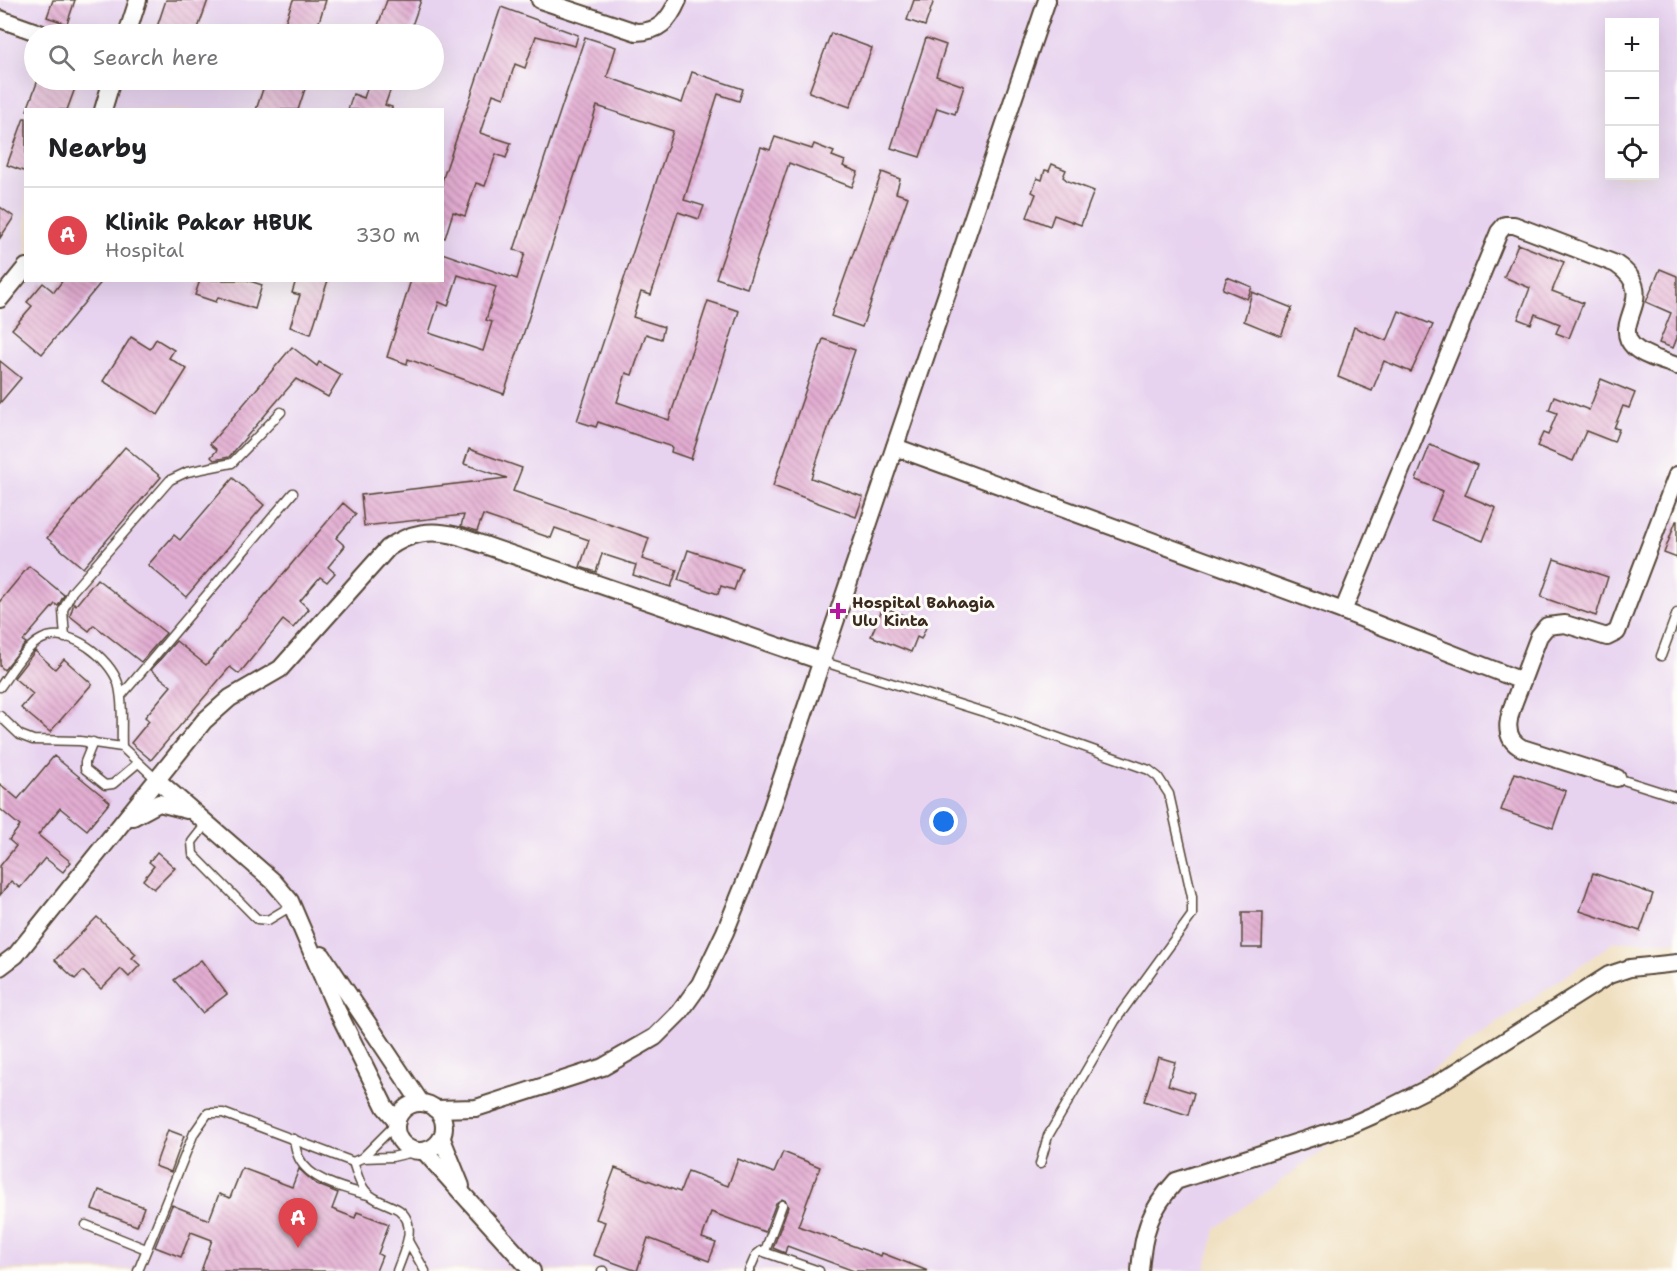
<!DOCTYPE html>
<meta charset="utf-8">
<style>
:root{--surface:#fff;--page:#f2f2f2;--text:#202124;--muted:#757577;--line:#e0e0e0;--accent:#b45309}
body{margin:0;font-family:"Shantell Sans",sans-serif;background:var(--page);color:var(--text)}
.controls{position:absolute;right:18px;top:18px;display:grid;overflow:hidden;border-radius:0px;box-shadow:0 6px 24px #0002}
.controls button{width:54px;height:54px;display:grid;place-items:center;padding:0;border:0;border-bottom:2px solid var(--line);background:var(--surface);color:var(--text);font:30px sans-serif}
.you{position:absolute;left:944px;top:822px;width:21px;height:21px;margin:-15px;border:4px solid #fff;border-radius:50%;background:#1a73e8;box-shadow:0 0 0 9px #1a73e833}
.badge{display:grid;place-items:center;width:39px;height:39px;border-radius:50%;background:var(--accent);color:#fff;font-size:20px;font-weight:700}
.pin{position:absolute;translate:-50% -50px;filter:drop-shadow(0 2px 3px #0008)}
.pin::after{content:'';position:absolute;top:32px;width:21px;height:18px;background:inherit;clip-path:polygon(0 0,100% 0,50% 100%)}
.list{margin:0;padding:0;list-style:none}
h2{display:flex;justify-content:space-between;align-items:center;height:78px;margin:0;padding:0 24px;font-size:26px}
h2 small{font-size:20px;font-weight:400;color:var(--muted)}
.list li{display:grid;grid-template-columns:39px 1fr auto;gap:18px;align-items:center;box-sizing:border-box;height:96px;padding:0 24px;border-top:2px solid var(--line)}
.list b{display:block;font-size:22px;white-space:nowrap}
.list p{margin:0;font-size:20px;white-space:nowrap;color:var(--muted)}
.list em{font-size:20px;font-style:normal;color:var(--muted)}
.icon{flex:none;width:33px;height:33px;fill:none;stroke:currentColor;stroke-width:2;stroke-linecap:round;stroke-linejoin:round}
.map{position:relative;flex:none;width:1677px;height:1271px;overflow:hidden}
.search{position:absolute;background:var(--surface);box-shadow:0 6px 24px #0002;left:24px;top:24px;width:420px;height:66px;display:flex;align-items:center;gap:15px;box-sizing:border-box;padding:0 21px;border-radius:33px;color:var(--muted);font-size:22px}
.panel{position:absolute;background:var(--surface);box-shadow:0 6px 24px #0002;left:24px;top:108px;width:420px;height:174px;border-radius:0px}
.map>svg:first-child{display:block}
.built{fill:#e7d2ef;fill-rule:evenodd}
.building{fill:url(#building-back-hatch);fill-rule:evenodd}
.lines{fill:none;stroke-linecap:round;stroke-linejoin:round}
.lane-casing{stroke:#564536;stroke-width:11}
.street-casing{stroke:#564536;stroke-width:20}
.lane{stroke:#fff;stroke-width:8}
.street{stroke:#fff;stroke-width:16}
.poi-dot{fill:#b5179e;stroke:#fdfcf7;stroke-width:2}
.labels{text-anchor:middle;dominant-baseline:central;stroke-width:6;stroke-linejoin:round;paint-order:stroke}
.poi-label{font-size:16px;font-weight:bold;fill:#3b2a1e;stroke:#fdfcf7;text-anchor:start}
</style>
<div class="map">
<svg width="1677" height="1271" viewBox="0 0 1677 1271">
<defs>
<pattern id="building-back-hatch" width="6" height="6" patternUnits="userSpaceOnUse" patternTransform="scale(1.5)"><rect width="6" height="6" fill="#e3add2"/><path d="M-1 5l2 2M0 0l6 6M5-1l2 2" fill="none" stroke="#b98daa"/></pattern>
</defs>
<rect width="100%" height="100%" fill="#fdfcf7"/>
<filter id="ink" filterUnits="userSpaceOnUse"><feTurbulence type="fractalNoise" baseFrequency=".0167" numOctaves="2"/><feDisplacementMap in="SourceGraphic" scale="12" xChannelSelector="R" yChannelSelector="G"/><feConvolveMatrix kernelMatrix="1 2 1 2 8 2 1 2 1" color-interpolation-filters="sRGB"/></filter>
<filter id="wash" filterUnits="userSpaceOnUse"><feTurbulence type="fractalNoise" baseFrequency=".008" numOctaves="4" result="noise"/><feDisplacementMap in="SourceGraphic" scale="24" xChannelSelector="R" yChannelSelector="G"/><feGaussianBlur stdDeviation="1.35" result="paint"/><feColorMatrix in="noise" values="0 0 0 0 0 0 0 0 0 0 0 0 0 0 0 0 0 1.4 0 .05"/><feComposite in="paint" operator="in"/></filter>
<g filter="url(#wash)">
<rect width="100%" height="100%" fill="#efdebd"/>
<!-- built -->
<path class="built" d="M0,0h1677v941l-63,1 -134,93 -264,193 -11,43 -1205,-2zM1610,22h44v154h-44zM34,34h400v46h-400zM26,110h416v170h-416z"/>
<g id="blocks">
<!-- building -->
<g class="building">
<polygon points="53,0 75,0 67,24 47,17"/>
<polygon points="166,0 208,0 196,34 179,34 157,27"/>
<polygon points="293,0 326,0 315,34 281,34"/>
<polygon points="387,0 421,0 409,34 375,34"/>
<polygon points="914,0 934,0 925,26 907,20"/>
<polygon points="501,7 578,35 575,46 536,36 525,68 515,64 504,98 493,94 480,133 511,143 506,158 496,154 485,186 476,183 465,216 453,212 445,238 442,237 442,181"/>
<polygon points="831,33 872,48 850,107 809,92"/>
<path d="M585,37l31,10 -9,30 75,26 10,-31 51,17 -4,12 -21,-7 -34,106 20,6 -5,13 -21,-7 -27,83 -10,-3 -8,25 31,10 -3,12 -15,-5 -14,41 -6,-2 -9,29 52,18 39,-119 31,10 -48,148 -20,-7 1,-5 -74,-25 -2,5 -19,-6 96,-290 -76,-25 -93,288 -96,-35 -1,5 -20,-7 24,-77h31v-27l75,26 8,-26 -11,-3zM458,275l38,12 -10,33 6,2 -9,29 -54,-18 10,-31 9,4z"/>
<polygon points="926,38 946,45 936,76 964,86 955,114 937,108 920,157 891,148"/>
<polygon points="38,80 78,80 67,110 27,110"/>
<polygon points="266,80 308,80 298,110 256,110"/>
<polygon points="370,80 394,80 385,105 392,107 392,110 348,110 353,94 364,98"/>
<polygon points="24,118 26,118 26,172 7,165"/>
<polygon points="775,137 812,149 814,144 834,152 832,156 845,161 843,166 858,172 852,187 789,163 747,288 716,278 761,147 770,150"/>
<polygon points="1052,164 1066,170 1063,177 1068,181 1094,191 1081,225 1054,215 1050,226 1027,217 1036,194 1032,192 1037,178 1042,180 1045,170 1049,171"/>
<polygon points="882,172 900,179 896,193 908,197 862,327 831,316"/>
<polygon points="0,207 14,217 0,238"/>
<polygon points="1518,244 1564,262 1552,291 1583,303 1569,338 1556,333 1560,324 1535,314 1531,324 1518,319 1530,288 1504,277"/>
<polygon points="1660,269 1677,276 1677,338 1673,348 1659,343 1671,313 1646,302"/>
<polygon points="1227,277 1252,287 1247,299 1223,289"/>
<polygon points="63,280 103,280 42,354 12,329 32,306 27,302 43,283 54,292"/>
<polygon points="200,280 247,280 262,285 255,309 218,297 216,302 195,295"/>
<polygon points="296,280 328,280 311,334 290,327 300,295 292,293"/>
<polygon points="1252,292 1292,308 1281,336 1244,321"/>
<polygon points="1399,311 1433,325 1411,372 1384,361 1372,391 1338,377 1354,327 1387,341"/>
<polygon points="131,337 150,349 156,339 174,350 169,358 187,369 158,415 103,381"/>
<polygon points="823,339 855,350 811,478 863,497 856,517 773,486"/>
<polygon points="292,347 317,366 319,362 341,375 328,397 296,379 229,457 214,460 211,457 217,450 210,444"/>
<polygon points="0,361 21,378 0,403"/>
<polygon points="1601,379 1635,393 1629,408 1623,406 1614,428 1619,429 1614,442 1586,431 1573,461 1537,446 1543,433 1548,435 1557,413 1549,410 1554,396 1589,410"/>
<polygon points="1430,445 1477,465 1465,495 1496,508 1483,541 1431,520 1443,491 1416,480"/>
<polygon points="125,447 161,477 83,568 47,538"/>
<polygon points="469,449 522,468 513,491 649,538 642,559 677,570 671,587 633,575 636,565 602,554 596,572 580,567 589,540 555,528 551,538 483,515 477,531 461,526 464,515 364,526 361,495 507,478 464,464"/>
<polygon points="233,478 264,505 186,597 148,565 174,535 180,540"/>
<polygon points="343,503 356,514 336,538 345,546 328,567 335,573 327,582 320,577 300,601 309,609 293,628 283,620 239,674 230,667 151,760 131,743 149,721 145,717 171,686 151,670 176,641 206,665"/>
<polygon points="1676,521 1677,521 1677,558 1664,553"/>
<polygon points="688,550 742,568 734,590 721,586 718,594 678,580"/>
<polygon points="1554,559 1608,577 1596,616 1541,597"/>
<polygon points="29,566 64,595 58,606 55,604 23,641 26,643 4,670 0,666 0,601"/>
<polygon points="97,579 166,633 141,662 94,625 89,631 70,616 74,603 76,605"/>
<polygon points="883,607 927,625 921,639 917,637 911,652 871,636"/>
<polygon points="35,651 55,669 64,659 92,684 50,732 21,708 33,694 14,678"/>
<polygon points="54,756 110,802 87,830 60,808 38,835 71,862 63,872 45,858 20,888 11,881 0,895 0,866 16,846 9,840 20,826 0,809 0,784 18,799"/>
<polygon points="1515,773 1566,791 1553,828 1501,810"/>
<polygon points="157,852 175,868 154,889 143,880 154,866 149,862"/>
<polygon points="1593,873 1653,894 1640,931 1580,911"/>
<polygon points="1242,912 1263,912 1262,948 1242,948"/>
<polygon points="97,917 136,954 132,958 140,965 129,977 121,969 101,989 83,971 75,979 55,960"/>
<polygon points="201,960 227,994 202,1013 174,980"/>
<polygon points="1158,1057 1175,1062 1168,1085 1194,1093 1188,1115 1144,1101"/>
<polygon points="168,1130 184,1136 171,1172 155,1166"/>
<polygon points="783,1152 820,1167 798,1226 881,1256 882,1253 928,1271 854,1271 787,1246 785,1253 773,1248 788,1207 786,1201 782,1199 776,1203 765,1232 711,1212 702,1238 716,1243 709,1261 648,1238 637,1271 593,1255 605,1222 596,1219 615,1168 680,1192 688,1171 728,1186 738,1159 774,1173"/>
<polygon points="242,1168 292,1187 299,1169 316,1184 338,1193 332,1209 355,1218 357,1212 389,1224 378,1254 382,1256 376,1271 201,1271 212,1240 191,1232 181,1257 155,1247 172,1205 209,1220 219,1194 230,1198"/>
<polygon points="99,1190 144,1207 137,1226 92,1209"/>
</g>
</g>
</g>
<g filter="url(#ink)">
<use href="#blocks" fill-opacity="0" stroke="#564536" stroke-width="1.5"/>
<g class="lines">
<defs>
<g id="lane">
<polyline points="65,638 63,610 72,592 170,480 187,472 232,463 281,412"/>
<polyline points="1661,656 1677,613"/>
<polyline points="821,661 1003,718 1149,770 1158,777 1169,794 1192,897 1192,915 1115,1021 1048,1136 1040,1164"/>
<path d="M0,687c11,-15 25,-40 42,-48 28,-14 68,20 76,44 6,20 3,44 4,64"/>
<polyline points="121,696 293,493"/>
<polyline points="0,716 20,735 33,740 80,741 122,747 157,780"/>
<polyline points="93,742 85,762 85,769 105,785 113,784 138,763"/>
<polyline points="1617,778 1677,797"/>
<polyline points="206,824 192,842 193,854 257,919 268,920 293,905"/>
<path d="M294,1139c1,6 2,13 5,19 11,23 47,31 69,37"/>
<polyline points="362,1158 392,1157 418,1151"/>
<path d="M353,1162c4,11 7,26 17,33 8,7 20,9 29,15 20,15 4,43 -2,61"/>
<polyline points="86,1225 146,1249"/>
<polyline points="408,1241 425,1271"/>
<polyline points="765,1251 782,1205"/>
<polyline points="138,1271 194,1133 208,1113 223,1113 353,1162 362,1158 396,1124"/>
<polyline points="602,1271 604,1271"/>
<polyline points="749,1271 756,1255 761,1251 819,1271"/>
</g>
<g id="street">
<path d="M540,0l96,32c23,0 33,-11 42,-32"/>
<polyline points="0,19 42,34"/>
<polyline points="127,34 138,0"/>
<polyline points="103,110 112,80"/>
<polyline points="0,299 26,267"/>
<polyline points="895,447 1343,611 1522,681 1539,636 1547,626 1565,624 1607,637 1617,632 1677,475"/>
<path d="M1343,611l156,-379 6,-7h9l102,39c46,31 -7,59 18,83 11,10 30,14 43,19"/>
<path d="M1522,681c-7,21 -27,54 0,67l95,30"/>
<polyline points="157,780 273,881 290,901 335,1006 385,1107 397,1121"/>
<polyline points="133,817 159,803 187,810"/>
<polyline points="322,955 421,1103"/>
<path d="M0,967l16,-12 188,-234 26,-23 50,-29 108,-121c23,-16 43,-19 70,-12l363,125"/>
<circle cx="420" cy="1127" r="24"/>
<polyline points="435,1109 476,1108 603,1067 655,1037 680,1012 700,984 725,932 754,860 1047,0"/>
<polyline points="442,1139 461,1186"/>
<polyline points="424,1151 532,1271"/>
<path d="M1140,1271c3,-39 9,-60 36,-90l175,-56 34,-15 54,-27 170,-108 21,-7 47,-5"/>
</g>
</defs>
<!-- lane casing -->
<use href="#lane" class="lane-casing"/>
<!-- street casing -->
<use href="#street" class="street-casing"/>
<!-- lane -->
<use href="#lane" class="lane"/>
<!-- street -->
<use href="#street" class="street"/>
</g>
</g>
<!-- markers -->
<path class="poi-dot" d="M835 602h6v6h6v6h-6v6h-6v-6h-6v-6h6z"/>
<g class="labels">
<!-- poi labels -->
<g class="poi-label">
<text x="852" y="602">Hospital Bahagia<tspan x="852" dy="18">Ulu Kinta</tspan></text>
</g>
</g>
</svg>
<div class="controls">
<button>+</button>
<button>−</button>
<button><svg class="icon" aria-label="locate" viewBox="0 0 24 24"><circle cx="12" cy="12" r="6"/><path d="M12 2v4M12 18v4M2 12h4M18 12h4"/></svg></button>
</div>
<div class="you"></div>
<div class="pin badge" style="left:298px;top:1248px;background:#e0444e">A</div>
<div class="search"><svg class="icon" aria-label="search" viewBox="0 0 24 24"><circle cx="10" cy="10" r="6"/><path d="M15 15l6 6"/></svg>Search here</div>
<section class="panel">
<h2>Nearby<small></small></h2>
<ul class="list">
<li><span class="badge" style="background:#e0444e">A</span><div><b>Klinik Pakar HBUK</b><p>Hospital</p></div><em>330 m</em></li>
</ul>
</section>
</div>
